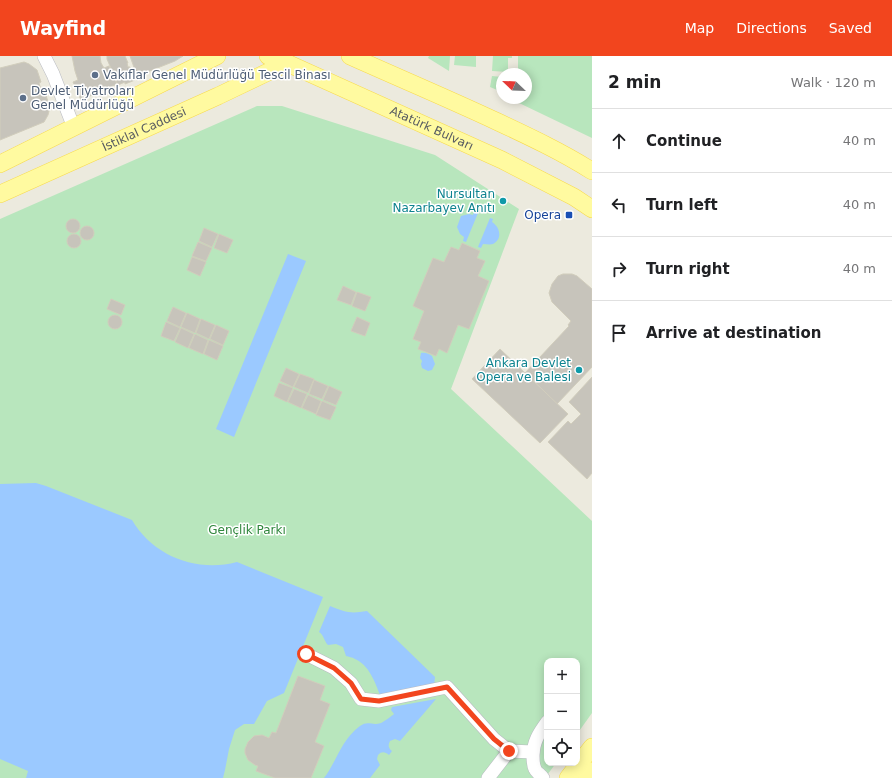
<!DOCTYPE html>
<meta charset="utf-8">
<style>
:root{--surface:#fff;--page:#f2f2f2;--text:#202124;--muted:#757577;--line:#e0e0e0;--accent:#f2451e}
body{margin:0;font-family:"DejaVu Sans",sans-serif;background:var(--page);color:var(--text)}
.controls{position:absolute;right:12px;bottom:12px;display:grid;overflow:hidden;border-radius:8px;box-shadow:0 2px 10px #0003}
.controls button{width:36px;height:36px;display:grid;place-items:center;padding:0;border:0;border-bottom:1px solid var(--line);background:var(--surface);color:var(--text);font:20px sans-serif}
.compass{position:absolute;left:496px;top:12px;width:36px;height:36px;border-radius:50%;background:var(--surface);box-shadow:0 2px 10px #0003;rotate:293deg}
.stop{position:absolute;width:12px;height:12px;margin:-9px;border:3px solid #f2451e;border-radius:50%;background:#fff}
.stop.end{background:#f2451e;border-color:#fff;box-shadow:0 1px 4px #0008}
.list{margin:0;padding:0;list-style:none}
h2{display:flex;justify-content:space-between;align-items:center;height:52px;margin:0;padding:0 16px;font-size:17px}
h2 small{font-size:13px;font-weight:400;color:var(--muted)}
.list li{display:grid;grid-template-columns:26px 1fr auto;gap:12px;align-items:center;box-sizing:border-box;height:64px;padding:0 16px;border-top:1px solid var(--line)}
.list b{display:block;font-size:15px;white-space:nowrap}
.list em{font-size:13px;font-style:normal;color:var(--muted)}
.icon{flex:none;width:22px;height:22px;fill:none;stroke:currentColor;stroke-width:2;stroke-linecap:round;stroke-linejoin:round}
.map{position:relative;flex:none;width:592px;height:722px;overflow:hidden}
header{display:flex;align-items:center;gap:24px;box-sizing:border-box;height:56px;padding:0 20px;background:var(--accent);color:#fff}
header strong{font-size:19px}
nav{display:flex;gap:22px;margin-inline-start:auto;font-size:14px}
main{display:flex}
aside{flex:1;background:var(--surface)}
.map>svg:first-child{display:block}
.green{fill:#b8e6bd}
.water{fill:#9bc9ff}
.building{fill:#c7c4bb;stroke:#d1cdbc}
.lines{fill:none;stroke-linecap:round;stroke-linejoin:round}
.minor-casing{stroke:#b9bbc2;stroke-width:14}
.major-casing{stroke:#f8da4b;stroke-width:18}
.minor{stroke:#fff;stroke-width:13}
.major{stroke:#fffaa0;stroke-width:17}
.route{stroke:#f2451e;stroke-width:5}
.service-dot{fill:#5c6f8a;stroke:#fff;stroke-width:1.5}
.culture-dot{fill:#0f9aa8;stroke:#fff;stroke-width:1.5}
.transit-dot{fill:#1a4fb4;stroke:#fff;stroke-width:1.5}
.labels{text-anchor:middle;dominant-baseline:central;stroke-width:3;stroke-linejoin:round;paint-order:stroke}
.service-label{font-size:12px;fill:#4e5e75;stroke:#fff;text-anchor:start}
.street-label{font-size:12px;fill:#575b61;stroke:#fff}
.culture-label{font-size:12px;fill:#0d838f;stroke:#fff;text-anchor:end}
.transit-label{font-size:12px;fill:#164399;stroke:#fff;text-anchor:end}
.park-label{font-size:12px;fill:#30873d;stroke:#fff}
</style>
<header>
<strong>Wayfind</strong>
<nav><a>Map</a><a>Directions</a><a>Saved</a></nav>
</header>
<main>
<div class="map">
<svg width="592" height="722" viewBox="0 0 592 722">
<rect width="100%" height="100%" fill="#eceade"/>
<!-- green -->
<g class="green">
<polygon points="429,0 450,0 449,15 428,2"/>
<polygon points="455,0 476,0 476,11 454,9"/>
<polygon points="493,0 512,0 512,2 508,2 508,16 492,15"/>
<polygon points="518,0 592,0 592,82 517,46 517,42 526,42 526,18 518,18"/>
<polygon points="492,20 502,21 502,36 490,31"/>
<polygon points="257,50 282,50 435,99 519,153 451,333 592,465 592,657 577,678 577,605 547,605 547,707 556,707 545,722 0,722 0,163"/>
</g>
<!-- water -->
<g class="water">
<polygon points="474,156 478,157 466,186 463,185 464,181 460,178 457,171 461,160 469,158 473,159"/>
<path d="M490,162l3,1 -1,3c8,5 11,17 1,22 -3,1 -7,0 -10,0l-2,4 -3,-1z"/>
<polygon points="288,198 306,205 234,381 216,373"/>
<path d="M421,297c4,-1 8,1 11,3l3,8 -3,6 -4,1 -6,-3 -1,-4 1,-3 -2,-3z"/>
<path d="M36,427l10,3 86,34c21,36 65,53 105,42l86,35 -39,96 -17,8 -13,23h-10l-9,6 -6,19 -4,21 -2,8h-197l2,-7 -28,-12v-275z"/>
<path d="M330,550c15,6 20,8 37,5l68,66 -1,9 -54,9c-5,-13 -11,-30 -25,-36 -3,-2 -6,-2 -9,-3l-3,-9 -7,-3 -8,1c-4,-4 -4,-10 -9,-13z"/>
<path d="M436,643l-11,13 -25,29 -5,-2 -5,2c-2,4 -2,7 2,10l-3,4c-4,-3 -7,-4 -11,0l-1,4 3,6 -10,13h-46c13,-17 17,-38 36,-52 8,-6 12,0 21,-3 2,-1 11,-7 13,-9l-3,-4 1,-3z"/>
</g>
<!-- building -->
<g class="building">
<polygon points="72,0 100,0 101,7 104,12 109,10 117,28 81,44 73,26 78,24 75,15"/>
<polygon points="107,0 125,0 128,7 127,7 128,11 130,11 135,24 125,28 125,26 118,29 107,3"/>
<polygon points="130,0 183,0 175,5 137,20"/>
<polygon points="24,6 29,8 37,14 41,26 39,27 42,37 45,36 49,49 49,55 48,59 44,66 0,84 0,12"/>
<circle cx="73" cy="170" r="7"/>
<circle cx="87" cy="177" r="7"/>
<polygon points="204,172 218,178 212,191 199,185"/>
<polygon points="219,178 233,184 227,197 214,192"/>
<circle cx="74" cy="185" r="7"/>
<polygon points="198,186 212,192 206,205 192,200"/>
<polygon points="462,187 480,195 477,202 485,205 478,220 489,225 469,273 458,269 447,297 439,293 436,300 418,293 421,286 413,283 424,255 413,250 433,202 444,206 451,191 459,194"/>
<polygon points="192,201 206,206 200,220 187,214"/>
<polygon points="563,218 572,218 577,220 592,233 592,311 557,348 525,317 569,270 568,269 571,265 552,246 549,237 552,228 558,220"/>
<polygon points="343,230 356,236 351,249 337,244"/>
<polygon points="357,236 371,241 365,255 352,250"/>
<polygon points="111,243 125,249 121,259 107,253"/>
<polygon points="173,251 186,257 180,271 167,265"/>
<polygon points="187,257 200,263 195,277 181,271"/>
<circle cx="115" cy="266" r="7"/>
<polygon points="357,261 370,267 365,280 351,275"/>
<polygon points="201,263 215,269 209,283 196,277"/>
<polygon points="166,266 180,272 174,285 161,280"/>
<polygon points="216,269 229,275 223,289 210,283"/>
<polygon points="181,272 194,278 188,292 175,286"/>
<polygon points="195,278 208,284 203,298 189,292"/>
<polygon points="209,284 223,290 217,304 204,298"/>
<polygon points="500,293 568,358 540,387 472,323"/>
<polygon points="286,312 299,318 293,331 280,325"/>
<polygon points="300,318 314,323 308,337 294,331"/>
<polygon points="592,321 592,417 587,423 548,386 568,365 571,368 581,358 569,346"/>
<polygon points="314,324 328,330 322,343 309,338"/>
<polygon points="279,327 293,332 287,346 274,340"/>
<polygon points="329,330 342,336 336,349 323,344"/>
<polygon points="294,333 307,338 301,352 288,346"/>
<polygon points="308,339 321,345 316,358 302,352"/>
<polygon points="322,345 336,351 330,364 316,359"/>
<polygon points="298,620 325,630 320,644 330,648 315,686 324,690 311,722 275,722 256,715 258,710 255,709 248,704 245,697 245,693 248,686 254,680 262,679 269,682 272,676 276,677"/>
</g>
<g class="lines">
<defs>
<g id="minor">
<polyline points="44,0 53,18 74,72"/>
<polyline points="306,598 334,612 351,627 361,643 379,645 447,631 494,683 509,695 533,696"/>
<polyline points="488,722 509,695"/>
<path d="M543,722c-2,-3 -7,-6 -8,-9 -2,-4 -2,-9 -2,-13 0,-14 6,-23 14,-34"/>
</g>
<g id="major">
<path id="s1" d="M268,0l19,7 215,97 72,37 18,12"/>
<path d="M350,0c49,22 99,43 148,66 32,15 64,30 94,49"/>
<polyline points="0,108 217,0"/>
<path id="s2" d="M0,138l218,-98 69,-33"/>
<polyline points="568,722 592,691"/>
<polyline points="587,722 592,715"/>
</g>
</defs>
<!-- minor casing -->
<use href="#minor" class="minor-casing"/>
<!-- major casing -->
<use href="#major" class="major-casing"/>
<!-- minor -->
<use href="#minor" class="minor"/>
<!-- major -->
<use href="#major" class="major"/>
</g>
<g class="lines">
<!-- route -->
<polyline class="route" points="306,598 334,612 351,627 361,643 379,645 447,631 494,683 509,695"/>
</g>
<!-- markers -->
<g class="service-dot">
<circle cx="95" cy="19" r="4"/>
<circle cx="23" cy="42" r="4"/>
</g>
<g class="culture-dot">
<circle cx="503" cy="145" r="4"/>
<circle cx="579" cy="314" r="4"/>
</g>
<rect class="transit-dot" x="565" y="155" width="8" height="8" rx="2"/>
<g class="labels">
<!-- service labels -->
<g class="service-label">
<text x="103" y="19">Vakıflar Genel Müdürlüğü Tescil Binası</text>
<text x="31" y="35">Devlet Tiyatroları<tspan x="31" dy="14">Genel Müdürlüğü</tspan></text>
</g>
<!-- street labels -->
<g class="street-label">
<text stroke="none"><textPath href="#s1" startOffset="179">Atatürk Bulvarı</textPath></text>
<text stroke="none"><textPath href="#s2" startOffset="158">İstiklal Caddesi</textPath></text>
</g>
<!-- culture labels -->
<g class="culture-label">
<text x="495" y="138">Nursultan<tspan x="495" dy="14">Nazarbayev Anıtı</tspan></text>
<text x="571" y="307">Ankara Devlet<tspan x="571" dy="14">Opera ve Balesi</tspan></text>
</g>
<!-- transit labels -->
<g class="transit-label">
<text x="561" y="159">Opera</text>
</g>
<!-- park labels -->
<g class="park-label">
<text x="247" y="474">Gençlik Parkı</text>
</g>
</g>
</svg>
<div class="controls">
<button>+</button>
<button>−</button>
<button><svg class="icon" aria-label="locate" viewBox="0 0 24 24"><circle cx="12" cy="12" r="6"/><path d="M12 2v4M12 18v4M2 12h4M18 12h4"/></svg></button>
</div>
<svg class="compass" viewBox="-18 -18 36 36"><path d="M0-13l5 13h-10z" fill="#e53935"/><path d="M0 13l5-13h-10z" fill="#757577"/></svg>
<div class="stop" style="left:306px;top:598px"></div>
<div class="stop end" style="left:509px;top:695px"></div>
</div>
<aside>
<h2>2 min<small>Walk · 120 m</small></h2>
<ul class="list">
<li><svg class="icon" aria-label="ahead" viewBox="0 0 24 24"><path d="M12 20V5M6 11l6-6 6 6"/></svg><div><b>Continue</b></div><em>40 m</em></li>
<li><svg class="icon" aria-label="left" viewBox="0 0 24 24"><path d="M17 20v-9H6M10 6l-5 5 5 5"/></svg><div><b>Turn left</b></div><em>40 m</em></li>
<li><svg class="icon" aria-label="right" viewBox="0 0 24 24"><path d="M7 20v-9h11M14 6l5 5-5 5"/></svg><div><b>Turn right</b></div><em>40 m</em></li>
<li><svg class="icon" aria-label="arrive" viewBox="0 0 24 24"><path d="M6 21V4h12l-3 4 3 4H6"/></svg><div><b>Arrive at destination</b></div></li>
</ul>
</aside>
</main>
